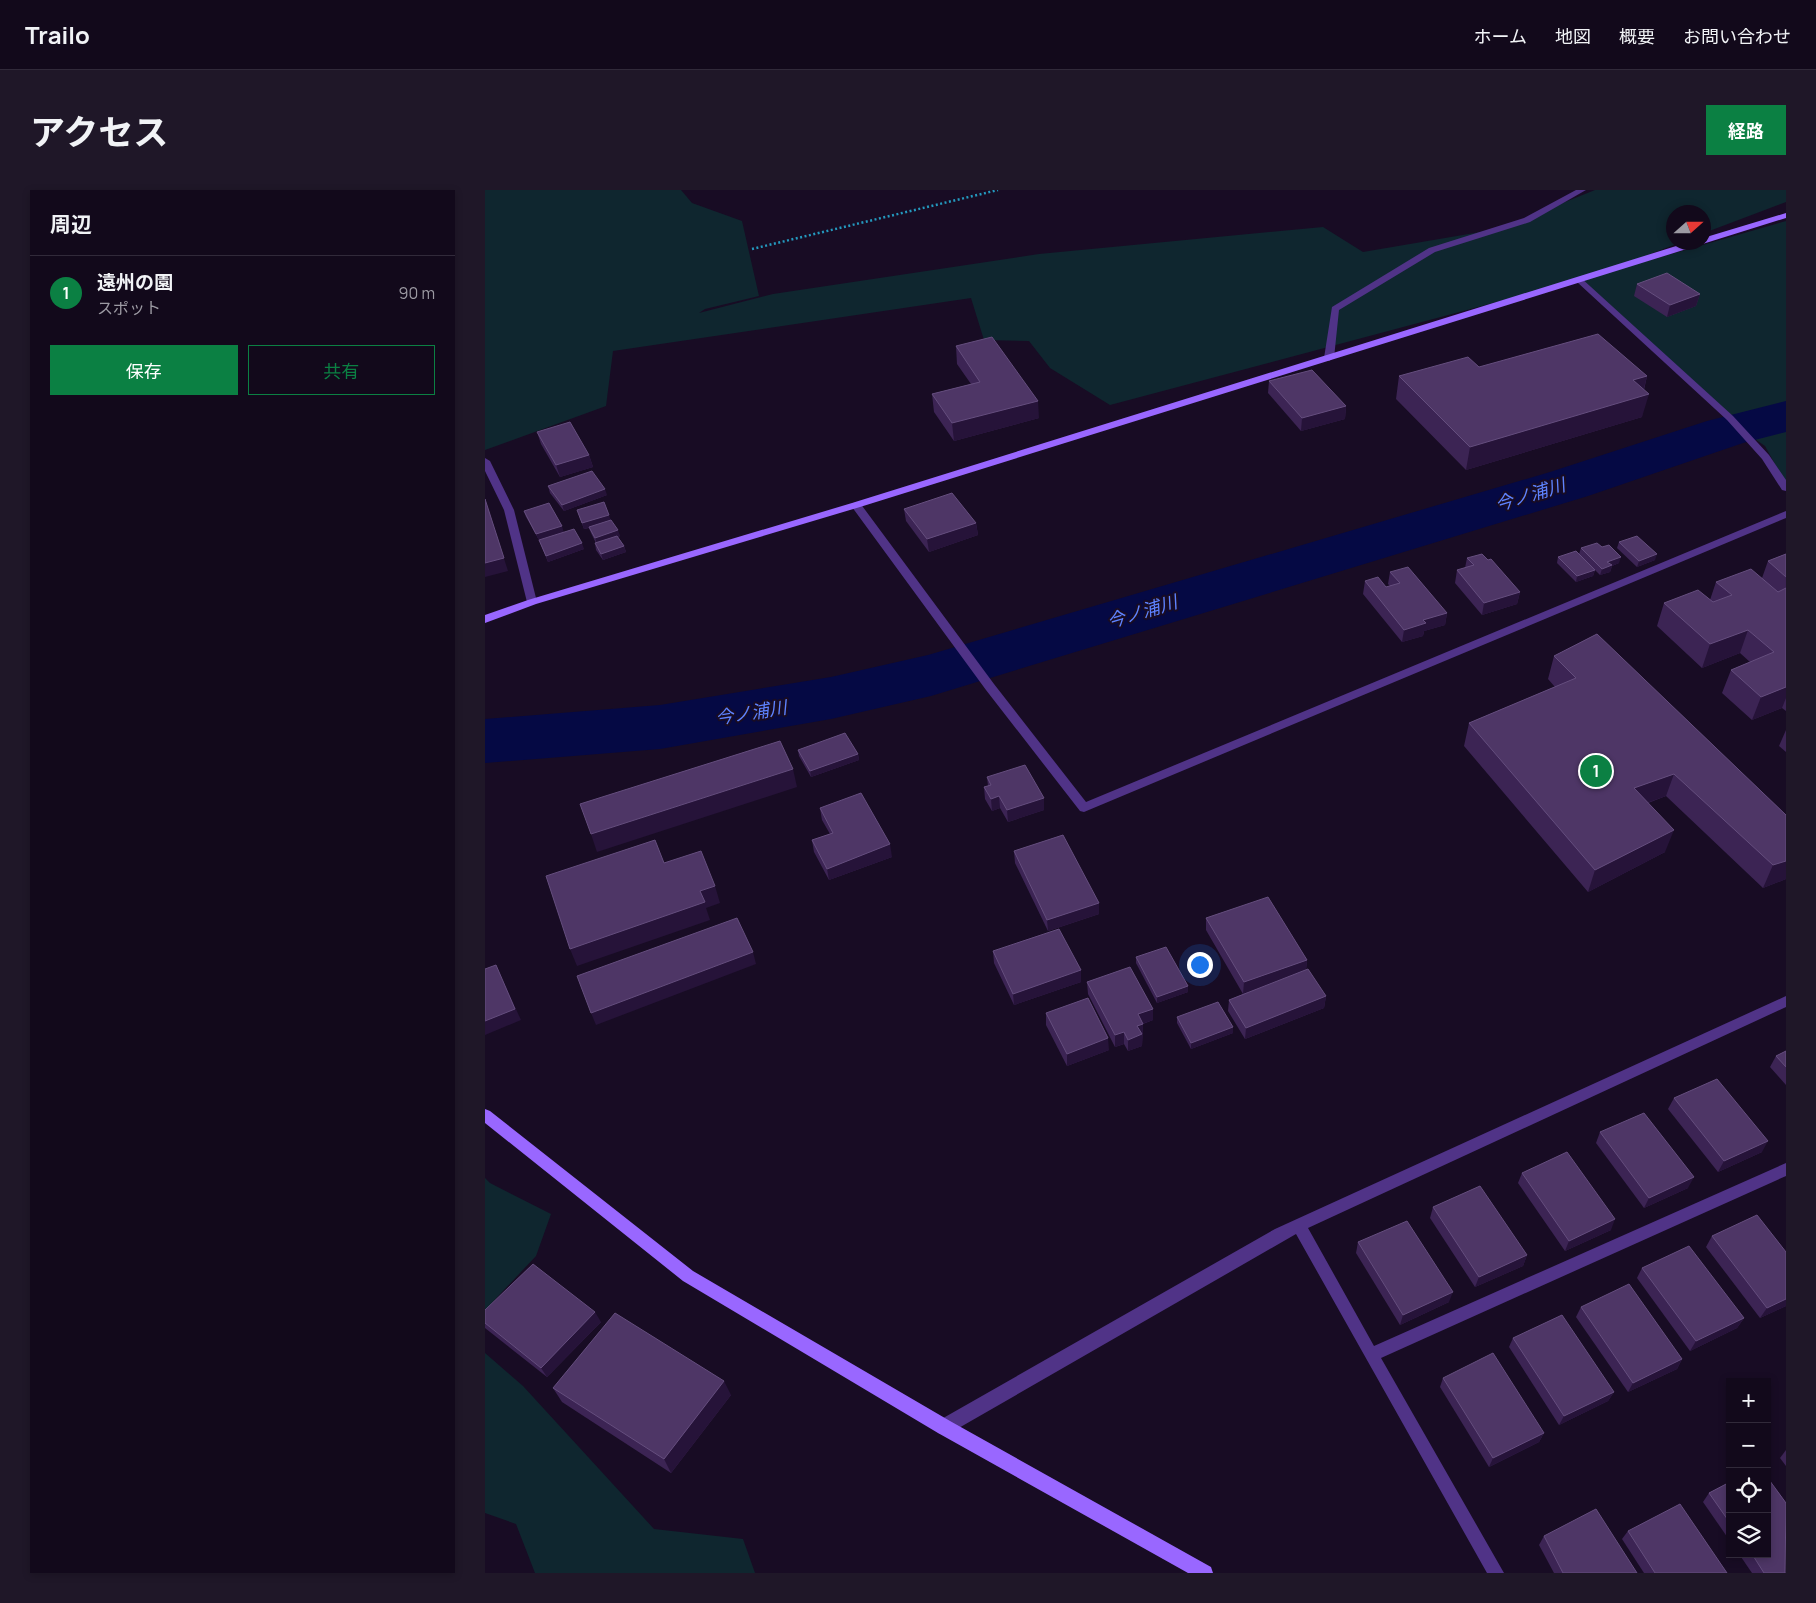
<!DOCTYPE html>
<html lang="ja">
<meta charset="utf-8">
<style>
:root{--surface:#12091b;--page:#1f1728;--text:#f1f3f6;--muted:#9c9aa3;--line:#312a3a;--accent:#0b8043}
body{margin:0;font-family:Manrope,"Noto Sans JP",sans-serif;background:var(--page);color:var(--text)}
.controls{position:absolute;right:15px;bottom:15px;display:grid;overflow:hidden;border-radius:0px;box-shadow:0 2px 8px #0003}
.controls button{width:45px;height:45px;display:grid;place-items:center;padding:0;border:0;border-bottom:1px solid var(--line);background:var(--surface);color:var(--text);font:25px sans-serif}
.compass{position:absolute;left:1181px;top:15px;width:45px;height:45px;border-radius:50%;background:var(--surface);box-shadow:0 2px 8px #0003;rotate:69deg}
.you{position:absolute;left:714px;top:774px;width:18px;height:18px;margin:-12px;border:4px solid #fff;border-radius:50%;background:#1a73e8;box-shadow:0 0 0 8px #1a73e833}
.badge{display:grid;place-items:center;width:32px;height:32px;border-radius:50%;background:var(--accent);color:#fff;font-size:16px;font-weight:700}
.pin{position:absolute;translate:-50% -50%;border:2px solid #fff;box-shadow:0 1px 5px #0006}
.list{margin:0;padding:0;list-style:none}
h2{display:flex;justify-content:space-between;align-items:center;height:65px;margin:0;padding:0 20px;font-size:21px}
h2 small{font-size:16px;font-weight:400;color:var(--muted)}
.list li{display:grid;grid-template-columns:32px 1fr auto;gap:15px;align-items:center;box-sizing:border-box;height:75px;padding:0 20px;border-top:1px solid var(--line)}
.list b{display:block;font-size:19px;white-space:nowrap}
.list p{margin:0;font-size:16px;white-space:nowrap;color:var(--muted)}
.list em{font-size:16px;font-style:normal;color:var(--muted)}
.actions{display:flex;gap:10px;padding:15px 20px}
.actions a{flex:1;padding:11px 0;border:1px solid var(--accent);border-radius:0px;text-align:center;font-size:18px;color:var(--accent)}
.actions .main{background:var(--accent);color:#fff}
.icon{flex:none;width:28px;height:28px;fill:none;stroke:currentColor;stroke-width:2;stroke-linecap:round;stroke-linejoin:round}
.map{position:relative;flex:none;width:1301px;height:1383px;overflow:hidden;border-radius:0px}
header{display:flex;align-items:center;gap:30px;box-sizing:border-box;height:70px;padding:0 25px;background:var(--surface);border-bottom:1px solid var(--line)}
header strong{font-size:24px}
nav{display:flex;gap:28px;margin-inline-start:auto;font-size:18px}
.intro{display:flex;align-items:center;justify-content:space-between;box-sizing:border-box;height:120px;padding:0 30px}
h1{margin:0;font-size:35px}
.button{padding:12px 22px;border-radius:0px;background:var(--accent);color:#fff;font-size:18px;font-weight:700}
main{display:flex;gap:30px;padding:0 30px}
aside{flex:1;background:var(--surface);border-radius:0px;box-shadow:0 2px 8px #0003}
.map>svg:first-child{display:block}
.green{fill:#0f262f}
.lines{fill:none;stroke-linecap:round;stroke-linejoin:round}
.river{fill:#050944;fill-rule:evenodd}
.path{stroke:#2499be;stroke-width:2.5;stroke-dasharray:2 2.5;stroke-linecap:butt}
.street{fill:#503387;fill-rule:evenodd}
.secondary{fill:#9967ff;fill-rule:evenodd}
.wall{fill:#3c2454}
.shaded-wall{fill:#261339}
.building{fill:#4e3666;stroke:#654e7e}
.labels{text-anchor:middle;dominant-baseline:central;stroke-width:4;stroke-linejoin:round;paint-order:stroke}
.water-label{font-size:18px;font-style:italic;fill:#5e83ff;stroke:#180c24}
</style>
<header>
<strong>Trailo</strong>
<nav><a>ホーム</a><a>地図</a><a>概要</a><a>お問い合わせ</a></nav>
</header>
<div class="intro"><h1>アクセス</h1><a class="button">経路</a></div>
<main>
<aside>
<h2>周辺<small></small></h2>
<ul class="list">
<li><span class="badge">1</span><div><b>遠州の園</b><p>スポット</p></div><em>90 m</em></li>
</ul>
<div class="actions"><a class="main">保存</a><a>共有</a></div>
</aside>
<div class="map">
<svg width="1301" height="1383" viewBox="0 0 1301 1383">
<rect width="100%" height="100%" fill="#180c24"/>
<!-- green -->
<g class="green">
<polygon points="0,0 196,0 207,13 257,31 274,106 220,119 214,123 288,104 554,64 838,37 878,62 1013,39 1110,0 1301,0 1301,12 1219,43 1218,22 1188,22 1188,52 1194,53 1103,88 1301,31 1301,294 1280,256 1254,238 1095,90 625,215 565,178 544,151 499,150 486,108 128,161 121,216 0,260"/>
<polygon points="0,988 5,993 66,1024 51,1066 0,1120"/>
<polygon points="0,1163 38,1196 169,1339 258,1349 270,1383 50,1383 31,1334 0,1323"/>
</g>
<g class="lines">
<!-- river -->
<polygon class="river" points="1301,211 1301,242 1258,253 1103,306 446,506 346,529 175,559 0,573 0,529 175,515 346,487 443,465 1065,282 1222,231"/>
<!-- path -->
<polyline class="path" points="267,59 513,0"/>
<!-- street -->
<g class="street">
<polygon points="1091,0 1101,0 1045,32 950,62 854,120 849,168 844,171 839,168 847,117 944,58 1039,28"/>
<polygon points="1095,87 1248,226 1284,265 1301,290 1301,301 1297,300 1277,269 1242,230 1092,92 1091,90"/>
<polygon points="0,268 5,271 29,320 52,412 51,414 43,414 42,412 19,320 0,281"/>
<polygon points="371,312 375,313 509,494 601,612 1301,321 1301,328 599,622 595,621 501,500 367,317 366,315"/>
<polygon points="1301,806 1301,817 823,1038 889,1156 1301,973 1301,986 896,1168 1019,1383 1002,1383 811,1044 465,1243 459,1245 453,1243 451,1237 453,1231 790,1039"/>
</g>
<!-- secondary -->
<g class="secondary">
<polygon points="1301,23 1301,28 375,317 51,414 0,433 0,425 43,410 367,313 1204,52 1218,52 1218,48"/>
<polygon points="0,919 5,921 208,1081 465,1231 726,1377 728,1383 703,1383 453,1243 198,1091 0,933"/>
</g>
</g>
<!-- wall -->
<g class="wall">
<polygon points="1152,94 1215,104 1211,116 1182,127 1149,106"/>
<polygon points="471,156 554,228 469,251 449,222 447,204 486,194 472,174"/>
<polygon points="994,177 1162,186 1159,200 1157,227 981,280 911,209 914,186"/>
<polygon points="784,191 861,216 860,229 816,241 783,203"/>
<polygon points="52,242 104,265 108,277 75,287 56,254"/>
<polygon points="63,296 122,305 79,321 65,303"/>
<polygon points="419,319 491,333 493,345 444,362 421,331"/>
<polygon points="92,320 126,330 135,346 133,347 139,356 141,362 118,370 111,360 110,353 111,353 106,343 104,338 99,339"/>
<polygon points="39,321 79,342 99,359 63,372 54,350 41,327"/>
<polygon points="1134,352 1170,370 1152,377 1132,358"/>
<polygon points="1096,358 1134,373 1127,376 1125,382 1115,385 1094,364"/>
<polygon points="1301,364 1301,521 1297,518 1267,530 1237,503 1246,480 1265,472 1255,463 1217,478 1172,436 1179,413 1225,410 1231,392 1277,388 1283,371"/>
<polygon points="1073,367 1110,380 1108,386 1091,392 1072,373"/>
<polygon points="982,368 1003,370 1035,402 1032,414 997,425 970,393 972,380 980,378"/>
<polygon points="905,382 962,423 960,435 939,441 938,446 917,452 878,404 880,391 901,397 905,396 903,394"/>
<polygon points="1112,444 1301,689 1278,698 1181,606 1163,613 1180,662 1103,702 979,556 984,533 1070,497 1063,489 1069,466"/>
<polygon points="1301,540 1301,562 1294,556"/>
<polygon points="313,560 373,564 374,570 326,587 314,566"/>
<polygon points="502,587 559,620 523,632 515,618 507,621 500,609 499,597 503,596"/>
<polygon points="335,618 407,667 344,690 329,662 327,650 345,644 337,630"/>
<polygon points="529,661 614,724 563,741 530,673"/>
<polygon points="721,728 822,770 821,780 841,806 839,818 760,849 743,821 744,810 758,804 721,740"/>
<polygon points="508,761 596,792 529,815 509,773"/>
<polygon points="651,767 703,802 672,813 651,773"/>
<polygon points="602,792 668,819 668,830 658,834 657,856 643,861 639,854 630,857 603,804"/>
<polygon points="561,823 624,860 582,876 561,835"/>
<polygon points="692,827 748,843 706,859 692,833"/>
<polygon points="1301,861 1301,895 1285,877 1291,866"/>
<polygon points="1189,908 1277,962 1233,982 1183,919"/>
<polygon points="1115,942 1203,998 1159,1018 1111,953"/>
<polygon points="1037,983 1126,1040 1080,1061 1033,993"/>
<polygon points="948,1017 1042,1065 1038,1076 990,1097 945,1028"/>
<polygon points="1227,1046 1301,1116 1275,1128 1221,1057"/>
<polygon points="873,1052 964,1112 915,1135 871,1063"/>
<polygon points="1157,1078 1259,1128 1252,1138 1205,1161 1152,1088"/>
<polygon points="1096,1117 1197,1169 1192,1179 1143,1202 1091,1127"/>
<polygon points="0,1120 116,1132 62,1187 0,1138"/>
<polygon points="1028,1148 1129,1202 1123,1211 1074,1235 1024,1157"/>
<polygon points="958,1188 1059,1243 1054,1252 1004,1277 955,1197"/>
<polygon points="68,1198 246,1205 186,1283 77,1212"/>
<polygon points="1301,1260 1301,1276 1295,1268"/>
<polygon points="1245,1292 1245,1351 1218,1312 1224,1303"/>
<polygon points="1143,1341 1242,1383 1159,1383 1137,1349"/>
<polygon points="1059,1346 1152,1383 1069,1383 1054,1355"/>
<polygon points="1254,1364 1282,1364 1301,1383 1267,1383"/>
</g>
<!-- shaded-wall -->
<g class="shaded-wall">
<polygon points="1215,104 1211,116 1182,127 1185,115"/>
<polygon points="1162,186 1157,206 1164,204 1157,227 981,280 985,257 1148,190"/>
<polygon points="553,211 554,228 469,251 467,233"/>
<polygon points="861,216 860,229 816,241 817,228"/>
<polygon points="104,265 108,277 75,287 71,275"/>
<polygon points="120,299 122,305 79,321 77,315"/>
<polygon points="0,309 23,381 0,387"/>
<polygon points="124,325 126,331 99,339 97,333"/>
<polygon points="491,333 493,345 444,362 442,349"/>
<polygon points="77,336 79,343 54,351 51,344"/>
<polygon points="133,340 135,346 112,354 110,348"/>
<polygon points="97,353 99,359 63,372 61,366"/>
<polygon points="139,356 141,362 118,370 116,364"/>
<polygon points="1172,364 1170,370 1152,377 1154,371"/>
<polygon points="1136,367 1134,373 1127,376 1125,382 1115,385 1117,379 1122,372"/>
<polygon points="1110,380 1108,386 1091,392 1092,386"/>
<polygon points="1035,402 1032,414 997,425 999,413"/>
<polygon points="962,423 960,435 939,441 938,446 917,452 919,440 938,430"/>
<polygon points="1263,440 1255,463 1217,478 1225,454"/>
<polygon points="1301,497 1301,508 1297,518 1267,530 1276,507"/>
<polygon points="373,564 374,570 326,587 325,581"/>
<polygon points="308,579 312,597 112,662 106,644"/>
<polygon points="1189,584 1181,606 1142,620 1149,598"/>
<polygon points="514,606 515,618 507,621 506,609"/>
<polygon points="559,608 559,620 523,632 522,620"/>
<polygon points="1189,640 1180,662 1103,702 1110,680"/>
<polygon points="405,654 407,667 344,690 342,679"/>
<polygon points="1301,671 1301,689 1278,698 1288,675"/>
<polygon points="230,696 235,713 221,718 225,730 92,776 85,759 215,701"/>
<polygon points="614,713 614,724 563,741 562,730"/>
<polygon points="268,762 271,774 111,835 106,823"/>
<polygon points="822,770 821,781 758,804 759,792"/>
<polygon points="11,775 36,830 0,845 0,831"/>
<polygon points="596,780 596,792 529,815 528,804"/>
<polygon points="703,796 703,802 672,813 672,807"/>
<polygon points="841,806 839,818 760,849 761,838"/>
<polygon points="668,819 668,830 654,835 658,834 657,856 643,861 643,850 653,824"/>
<polygon points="748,837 748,843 706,859 706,853"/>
<polygon points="639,842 639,854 630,857 630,845"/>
<polygon points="623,848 624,860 582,876 582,864"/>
<polygon points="1283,951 1277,962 1233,982 1239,971"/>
<polygon points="1209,987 1203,998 1159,1018 1164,1008"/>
<polygon points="1130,1029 1126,1040 1080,1061 1084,1051"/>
<polygon points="1042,1065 1038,1076 990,1097 994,1087"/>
<polygon points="968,1102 964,1112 915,1135 918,1125"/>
<polygon points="1301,1109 1301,1116 1275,1128 1282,1118"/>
<polygon points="110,1122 116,1132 62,1187 56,1178"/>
<polygon points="1259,1128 1252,1138 1205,1161 1211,1151"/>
<polygon points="1197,1169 1192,1179 1143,1202 1148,1193"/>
<polygon points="239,1191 246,1205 186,1283 179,1269"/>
<polygon points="1129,1202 1123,1211 1074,1235 1079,1226"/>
<polygon points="1059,1243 1054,1252 1004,1277 1008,1268"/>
</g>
<!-- building -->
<g class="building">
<polygon points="1182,83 1215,104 1185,115 1152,94"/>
<polygon points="1113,144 1162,186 1148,190 1164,204 985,257 914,186 983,167 994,177"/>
<polygon points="507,147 553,211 467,233 447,204 495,192 471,156"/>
<polygon points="827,180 861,216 817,228 784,191"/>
<polygon points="85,232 104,265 71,275 52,242"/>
<polygon points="107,281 120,299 77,315 63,296"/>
<polygon points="467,303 491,333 442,349 419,319"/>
<polygon points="0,309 19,368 0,373"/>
<polygon points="119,312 124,325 97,333 92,320"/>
<polygon points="64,313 77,336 51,344 39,321"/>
<polygon points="126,330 133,340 110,348 104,337"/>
<polygon points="89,339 97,353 61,366 54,350"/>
<polygon points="132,346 139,356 116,364 110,353"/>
<polygon points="1152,346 1172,364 1154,371 1134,352"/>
<polygon points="1112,353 1117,357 1124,355 1136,367 1122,372 1127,375 1117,379 1096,358"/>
<polygon points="1091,361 1110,380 1092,386 1073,367"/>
<polygon points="997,364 1003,370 1006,369 1035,402 999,413 972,380 989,375 982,368"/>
<polygon points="1301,364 1301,387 1283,371"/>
<polygon points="923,377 962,423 938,430 941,433 919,440 880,391 893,387 901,397 915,393 905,382"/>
<polygon points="1266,379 1293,402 1301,398 1301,497 1276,507 1246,480 1289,462 1263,440 1225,454 1179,413 1213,400 1228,412 1247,405 1231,392"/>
<polygon points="1112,444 1301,625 1301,671 1288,675 1189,584 1149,598 1189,640 1110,680 984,533 1091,488 1069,466"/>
<polygon points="360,543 373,564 325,581 313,560"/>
<polygon points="295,551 308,579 106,644 95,614"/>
<polygon points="540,575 559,608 522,620 514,606 506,609 499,597 506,595 502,587"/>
<polygon points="376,603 405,654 342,679 327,650 348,643 335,618"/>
<polygon points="578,645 614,713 562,730 529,661"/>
<polygon points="170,650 179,673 216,661 230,696 215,701 220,712 85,759 61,686"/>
<polygon points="783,707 822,770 759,792 721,728"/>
<polygon points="252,728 268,762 106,823 92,786"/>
<polygon points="574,739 596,780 528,804 508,761"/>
<polygon points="681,757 703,796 672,807 651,767"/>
<polygon points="11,775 30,819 0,831 0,779"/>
<polygon points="645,777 668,819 653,824 658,834 652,836 657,844 643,850 639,842 630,845 602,792"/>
<polygon points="823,779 841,806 761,838 744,810"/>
<polygon points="603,808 623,848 582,864 561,823"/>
<polygon points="733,812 748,837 706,853 692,827"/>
<polygon points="1301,861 1301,877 1291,866"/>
<polygon points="1232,889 1283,951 1239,971 1189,908"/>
<polygon points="1159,923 1209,987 1164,1008 1115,942"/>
<polygon points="1082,962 1130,1029 1084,1051 1037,983"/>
<polygon points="995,996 1042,1065 994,1087 948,1017"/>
<polygon points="1272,1025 1301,1062 1301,1109 1282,1118 1227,1046"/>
<polygon points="922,1031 968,1102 918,1125 873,1052"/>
<polygon points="1204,1056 1259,1128 1211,1151 1157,1078"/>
<polygon points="48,1074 110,1122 56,1178 0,1133 0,1120"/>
<polygon points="1144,1094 1197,1169 1148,1193 1096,1117"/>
<polygon points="130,1123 239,1191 179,1269 68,1198"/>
<polygon points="1077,1125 1129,1202 1079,1226 1028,1148"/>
<polygon points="1008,1163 1059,1243 1008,1268 958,1188"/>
<polygon points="1282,1287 1301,1313 1300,1383 1279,1383 1267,1364 1282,1364"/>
<polygon points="1245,1292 1245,1333 1224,1303"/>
<polygon points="1195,1314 1242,1383 1170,1383 1143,1341"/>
<polygon points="1111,1319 1152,1383 1078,1383 1059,1346"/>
</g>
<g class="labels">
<!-- water labels -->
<g class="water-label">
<text transform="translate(1045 304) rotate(-17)">今ノ浦川</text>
<text transform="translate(657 421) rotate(-17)">今ノ浦川</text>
<text transform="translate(266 522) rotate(-9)">今ノ浦川</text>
</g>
</g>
</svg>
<div class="controls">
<button>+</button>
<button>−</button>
<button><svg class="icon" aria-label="locate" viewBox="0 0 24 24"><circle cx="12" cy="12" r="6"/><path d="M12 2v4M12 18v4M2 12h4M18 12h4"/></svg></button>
<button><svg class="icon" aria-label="layers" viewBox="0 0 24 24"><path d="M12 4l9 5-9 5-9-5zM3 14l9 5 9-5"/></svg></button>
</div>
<svg class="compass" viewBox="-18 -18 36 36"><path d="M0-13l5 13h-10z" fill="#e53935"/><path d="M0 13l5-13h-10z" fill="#9c9aa3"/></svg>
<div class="you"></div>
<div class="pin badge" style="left:1111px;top:581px">1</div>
</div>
</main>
